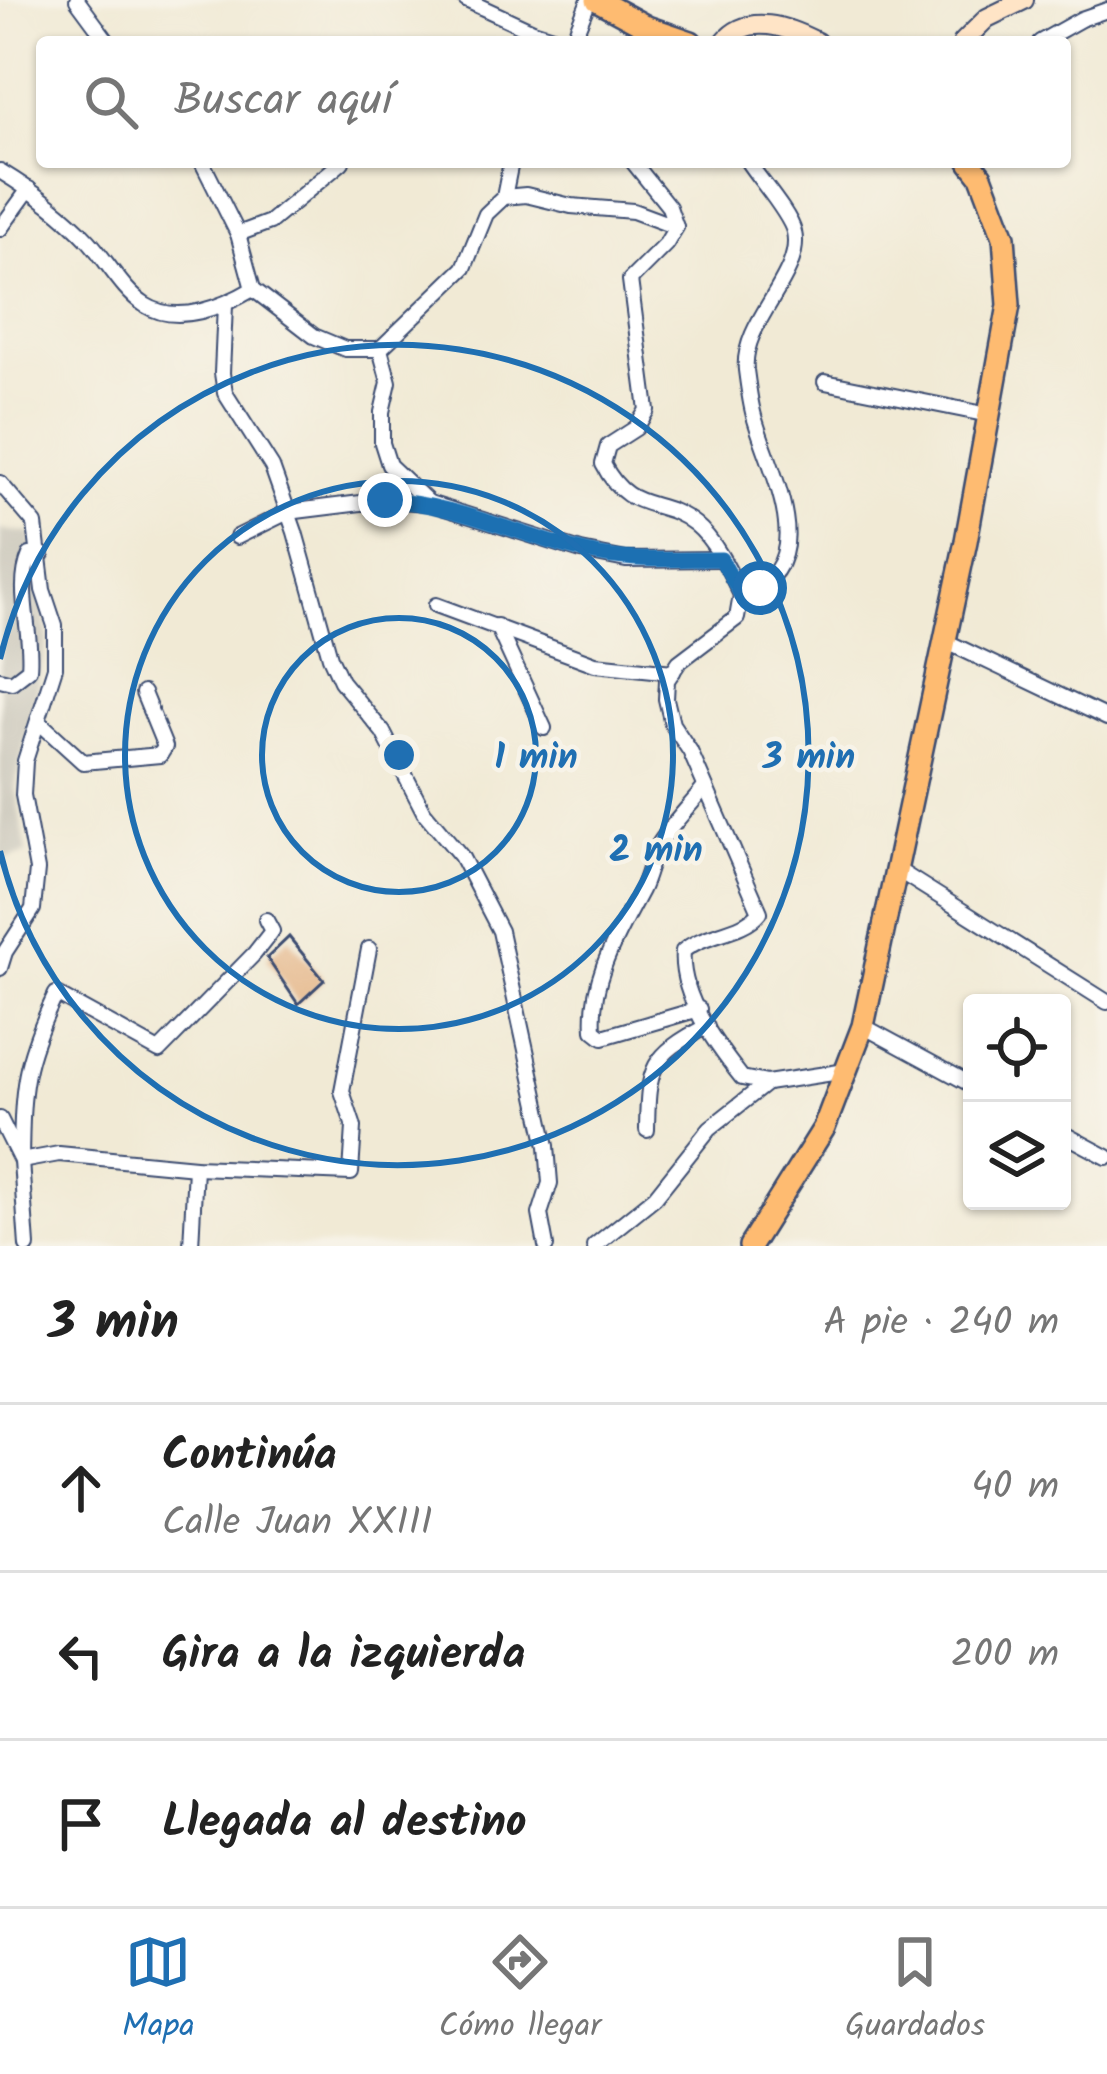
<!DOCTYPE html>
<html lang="es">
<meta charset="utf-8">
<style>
:root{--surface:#fff;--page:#f6f6f6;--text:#222;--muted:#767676;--line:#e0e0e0;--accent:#1f6fb2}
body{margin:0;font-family:Kalam,sans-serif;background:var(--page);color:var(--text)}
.controls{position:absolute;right:36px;bottom:36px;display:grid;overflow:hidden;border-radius:12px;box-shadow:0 3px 9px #0004}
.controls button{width:108px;height:108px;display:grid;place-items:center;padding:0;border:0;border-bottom:3px solid var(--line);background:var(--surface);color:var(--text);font:60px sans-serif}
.stop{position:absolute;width:36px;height:36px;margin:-27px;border:9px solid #1f6fb2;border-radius:50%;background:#fff}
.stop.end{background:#1f6fb2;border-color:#fff;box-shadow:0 3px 12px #0008}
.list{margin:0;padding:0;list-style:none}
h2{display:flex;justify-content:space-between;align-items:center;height:156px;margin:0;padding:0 48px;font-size:51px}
h2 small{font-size:39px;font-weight:400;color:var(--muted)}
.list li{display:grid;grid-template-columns:78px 1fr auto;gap:36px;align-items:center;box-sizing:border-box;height:168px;padding:0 48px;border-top:3px solid var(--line)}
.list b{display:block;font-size:45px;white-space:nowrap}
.list p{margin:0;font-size:39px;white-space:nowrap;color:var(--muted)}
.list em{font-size:39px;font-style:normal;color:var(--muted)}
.icon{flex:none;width:66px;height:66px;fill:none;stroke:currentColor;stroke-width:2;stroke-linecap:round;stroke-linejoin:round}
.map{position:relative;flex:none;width:1107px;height:1246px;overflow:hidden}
.search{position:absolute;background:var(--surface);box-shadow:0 3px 9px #0004;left:36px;right:36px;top:36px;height:132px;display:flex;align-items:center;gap:30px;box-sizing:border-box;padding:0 42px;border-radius:12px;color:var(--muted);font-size:45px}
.sheet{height:660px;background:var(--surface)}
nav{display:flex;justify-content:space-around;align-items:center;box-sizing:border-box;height:168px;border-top:3px solid var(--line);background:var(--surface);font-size:33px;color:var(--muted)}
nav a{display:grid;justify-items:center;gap:6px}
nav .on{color:var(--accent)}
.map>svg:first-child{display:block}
.industrial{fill:#c8c4b8}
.building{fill:#e4b384}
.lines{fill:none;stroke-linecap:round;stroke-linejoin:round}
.street-casing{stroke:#3b4b70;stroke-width:18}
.secondary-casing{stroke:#3b4b70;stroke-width:22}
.primary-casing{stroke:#3b4b70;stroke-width:26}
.street{stroke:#fff;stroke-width:14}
.secondary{stroke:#ffe4c6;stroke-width:18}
.primary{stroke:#febb71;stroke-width:21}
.route{stroke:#1f6fb2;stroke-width:15}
.ring{fill:none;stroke:#1f6fb2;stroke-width:6}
.centre{fill:#1f6fb2;stroke:#f7f3e8;stroke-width:6}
.ring-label{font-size:36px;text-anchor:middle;font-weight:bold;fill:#1f6fb2;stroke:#f7f3e8;stroke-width:9;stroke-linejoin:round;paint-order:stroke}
</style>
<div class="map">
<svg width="1107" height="1246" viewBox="0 0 1107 1246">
<rect width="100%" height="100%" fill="#f7f3e8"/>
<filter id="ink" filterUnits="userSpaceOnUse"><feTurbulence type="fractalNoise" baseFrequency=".00833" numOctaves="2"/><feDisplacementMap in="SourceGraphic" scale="24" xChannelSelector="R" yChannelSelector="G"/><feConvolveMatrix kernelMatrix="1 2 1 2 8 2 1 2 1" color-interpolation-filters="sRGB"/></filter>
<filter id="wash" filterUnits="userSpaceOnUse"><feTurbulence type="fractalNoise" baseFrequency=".004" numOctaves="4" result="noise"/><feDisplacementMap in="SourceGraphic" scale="48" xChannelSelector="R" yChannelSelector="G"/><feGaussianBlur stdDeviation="2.7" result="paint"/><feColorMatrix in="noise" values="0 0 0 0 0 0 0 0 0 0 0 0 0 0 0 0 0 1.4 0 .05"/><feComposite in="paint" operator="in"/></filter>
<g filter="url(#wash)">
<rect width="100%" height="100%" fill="#f1ead5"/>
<!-- industrial -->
<polygon class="industrial" points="0,530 31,533 48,638 15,786 27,853 0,860"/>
<g id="blocks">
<!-- building -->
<polygon class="building" points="289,937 324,980 298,1004 267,958"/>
</g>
</g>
<g filter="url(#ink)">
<use href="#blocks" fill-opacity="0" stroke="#3b4b70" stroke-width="3"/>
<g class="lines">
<defs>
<g id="street">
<polyline points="77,0 108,42"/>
<polyline points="466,0 533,31 569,42"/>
<polyline points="572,42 589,0"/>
<polyline points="1040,42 1081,19 1107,10"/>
<polyline points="202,162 238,234 253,289 314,336 345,349 380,349 464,268 486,214 504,197 526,195 571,206 633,211 676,227"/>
<path d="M633,162l36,45 7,20 -10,17 -36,36 17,130 -11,18 -28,18 -5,18c27,52 56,31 92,60 20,16 35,48 46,71l-4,23 -58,44 -12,18 -1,19 6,25 18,27 70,161c-18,22 -55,20 -77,39 -4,44 33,94 59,127l25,5 79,-12"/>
<path d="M0,171c33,20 63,42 89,70 18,20 34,50 56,64 33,21 79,1 108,-16"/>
<polyline points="504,197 511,162"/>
<polyline points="0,229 29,189"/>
<polyline points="238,234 270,222 342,162"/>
<polyline points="225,305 222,373 225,393 272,467 295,532 330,657 341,681 383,732 424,812 461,856 500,931 547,1146 550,1183 540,1214 546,1246"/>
<polyline points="380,349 389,382 382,412 382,443 389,465 429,503"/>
<polyline points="825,382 989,415"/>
<polyline points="0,483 35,524 43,590 55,626 55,667 25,761 23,795 37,870 33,909 5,952 0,968"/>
<polyline points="237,537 288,512 385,500 429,503 581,551 626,560 721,559"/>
<path d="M741,595c85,-29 28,-123 13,-179 -4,-14 -6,-31 -8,-46 -5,-49 58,-94 48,-138 -4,-18 -35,-53 -46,-70"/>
<polyline points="436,605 595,664 673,672"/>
<polyline points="497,626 544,728"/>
<polyline points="945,641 1107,718"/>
<path d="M0,679l12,3 17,-13c4,-37 -14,-80 1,-114l12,-1"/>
<polyline points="39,722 83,762 160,755 165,747 143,693"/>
<polyline points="896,869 1107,1002"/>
<path d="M266,920l6,11 -18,23 -95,97 -103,-57c-33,68 -34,93 -35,167l38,-7 136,13 156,6 3,-46 -12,-36 27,-142"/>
<path d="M699,1009l-96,28 -9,-7c-4,-52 24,-96 47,-140 7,-14 9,-30 17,-44 12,-20 32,-40 47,-59"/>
<polyline points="863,1026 972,1085"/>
<polyline points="0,1119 21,1161 27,1246"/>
<path d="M647,1130c1,-63 3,-74 60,-104"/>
<polyline points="1062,1133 1107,1157"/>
<polyline points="191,1246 195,1167"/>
<polyline points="594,1246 655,1197 710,1128 767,1083"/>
</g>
<g id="secondary">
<path d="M724,42c24,-30 64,-15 93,0"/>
<polyline points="963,42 987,18 1024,0"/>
</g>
<g id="primary">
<polyline points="597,0 647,27 691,42"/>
<polyline points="750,1246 824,1128 863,1026 966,541 1009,305 1004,237 981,176 970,162"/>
</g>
</defs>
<!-- street casing -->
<use href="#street" class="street-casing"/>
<!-- secondary casing -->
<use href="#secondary" class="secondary-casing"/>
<!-- primary casing -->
<use href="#primary" class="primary-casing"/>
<!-- street -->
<use href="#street" class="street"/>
<!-- secondary -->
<use href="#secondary" class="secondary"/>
<!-- primary -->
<use href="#primary" class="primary"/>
</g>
</g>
<g class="lines" filter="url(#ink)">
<!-- route -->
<path class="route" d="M385,500c71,4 130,34 197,51 46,12 92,8 139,8l20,36 19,-7"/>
</g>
<!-- distance rings -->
<g class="ring">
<circle cx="399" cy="755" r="137"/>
<circle cx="399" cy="755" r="274"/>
<path d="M0 659A410 410 0 1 1 0 851"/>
</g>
<circle cx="399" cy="755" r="18" class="centre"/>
<g class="ring-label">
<text x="536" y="768">1 min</text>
<text x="809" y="768">3 min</text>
<text x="656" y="861">2 min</text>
</g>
</svg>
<div class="controls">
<button><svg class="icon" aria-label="locate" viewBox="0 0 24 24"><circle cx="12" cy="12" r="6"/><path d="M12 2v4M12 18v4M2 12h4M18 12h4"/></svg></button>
<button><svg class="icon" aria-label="layers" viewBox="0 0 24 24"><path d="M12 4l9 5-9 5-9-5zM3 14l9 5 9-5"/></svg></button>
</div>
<div class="stop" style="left:760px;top:588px"></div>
<div class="stop end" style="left:385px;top:500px"></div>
<div class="search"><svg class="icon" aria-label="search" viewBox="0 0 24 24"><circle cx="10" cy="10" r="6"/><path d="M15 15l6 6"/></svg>Buscar aquí</div>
</div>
<section class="sheet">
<h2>3 min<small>A pie · 240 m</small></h2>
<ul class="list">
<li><svg class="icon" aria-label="ahead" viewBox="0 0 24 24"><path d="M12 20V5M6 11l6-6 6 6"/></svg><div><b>Continúa</b><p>Calle Juan XXIII</p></div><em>40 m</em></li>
<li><svg class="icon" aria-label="left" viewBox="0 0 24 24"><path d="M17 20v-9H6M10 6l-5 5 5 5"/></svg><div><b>Gira a la izquierda</b></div><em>200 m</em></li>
<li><svg class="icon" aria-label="arrive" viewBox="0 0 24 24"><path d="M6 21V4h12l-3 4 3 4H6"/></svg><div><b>Llegada al destino</b></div></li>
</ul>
</section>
<nav>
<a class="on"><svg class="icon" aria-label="map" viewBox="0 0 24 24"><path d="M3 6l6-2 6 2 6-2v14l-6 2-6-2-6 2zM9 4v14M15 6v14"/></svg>Mapa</a>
<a><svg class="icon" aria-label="directions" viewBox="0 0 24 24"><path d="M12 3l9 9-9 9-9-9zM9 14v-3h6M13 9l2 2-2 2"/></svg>Cómo llegar</a>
<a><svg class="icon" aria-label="saved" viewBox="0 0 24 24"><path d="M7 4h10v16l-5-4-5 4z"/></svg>Guardados</a>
</nav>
